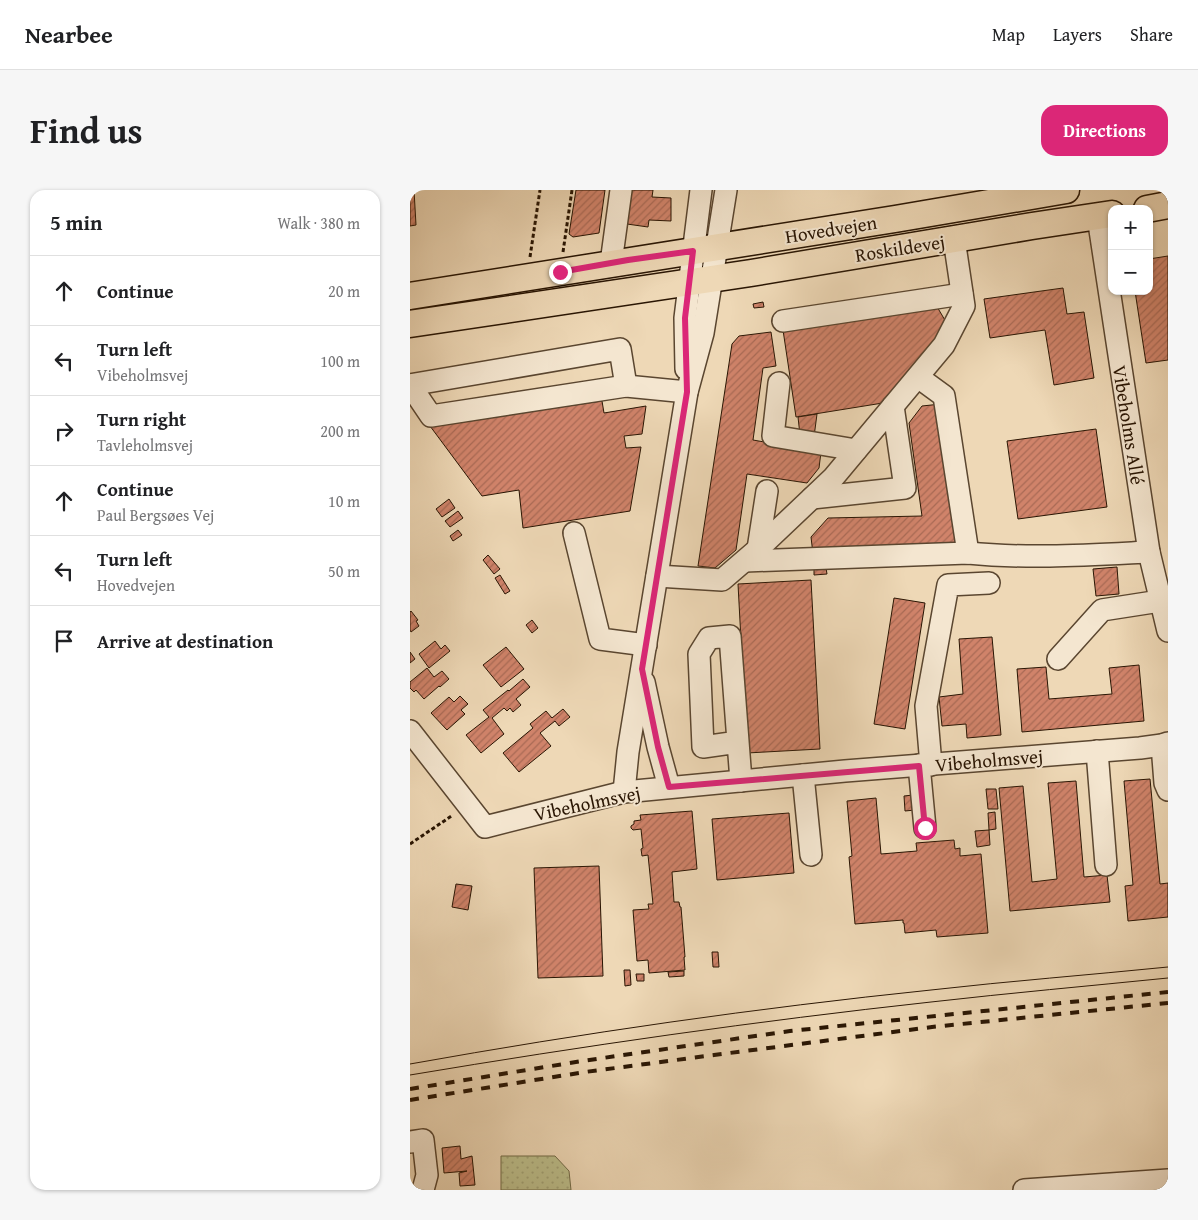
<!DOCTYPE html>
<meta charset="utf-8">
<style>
:root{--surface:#fff;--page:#f6f6f6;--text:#202124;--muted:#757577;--line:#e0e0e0;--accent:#db2777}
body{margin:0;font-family:"Gentium Book Plus",serif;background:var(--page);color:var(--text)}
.controls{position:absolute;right:15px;top:15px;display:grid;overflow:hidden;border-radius:10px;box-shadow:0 1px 4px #0004}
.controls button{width:45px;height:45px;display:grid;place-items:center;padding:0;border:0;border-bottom:1px solid var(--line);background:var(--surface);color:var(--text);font:25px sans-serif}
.stop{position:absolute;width:15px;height:15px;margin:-11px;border:4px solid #db2777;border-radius:50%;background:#fff}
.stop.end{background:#db2777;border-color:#fff;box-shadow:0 1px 5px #0008}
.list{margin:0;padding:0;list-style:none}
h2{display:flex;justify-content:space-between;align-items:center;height:65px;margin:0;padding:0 20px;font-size:21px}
h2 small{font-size:16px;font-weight:400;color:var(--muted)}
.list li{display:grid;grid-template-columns:32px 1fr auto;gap:15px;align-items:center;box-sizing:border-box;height:70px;padding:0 20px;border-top:1px solid var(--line)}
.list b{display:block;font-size:19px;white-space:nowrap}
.list p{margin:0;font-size:16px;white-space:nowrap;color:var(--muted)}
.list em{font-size:16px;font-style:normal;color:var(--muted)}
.icon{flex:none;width:28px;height:28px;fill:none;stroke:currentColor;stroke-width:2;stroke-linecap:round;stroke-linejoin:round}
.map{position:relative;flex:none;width:758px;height:1000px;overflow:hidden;border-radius:15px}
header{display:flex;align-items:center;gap:30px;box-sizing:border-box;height:70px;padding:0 25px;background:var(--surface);border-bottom:1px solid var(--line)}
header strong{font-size:24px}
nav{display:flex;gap:28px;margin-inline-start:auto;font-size:18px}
.intro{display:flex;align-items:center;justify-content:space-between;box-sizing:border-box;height:120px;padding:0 30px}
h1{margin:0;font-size:35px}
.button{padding:12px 22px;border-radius:15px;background:var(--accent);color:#fff;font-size:18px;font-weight:700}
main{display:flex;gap:30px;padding:0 30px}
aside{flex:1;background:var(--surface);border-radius:15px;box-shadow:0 1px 4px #0004}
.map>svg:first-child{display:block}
.grass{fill:url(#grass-dots);stroke:#726a47}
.building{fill:url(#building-hatch);stroke:#291503}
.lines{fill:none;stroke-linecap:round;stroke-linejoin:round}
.minor-casing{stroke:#5a4630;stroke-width:24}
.major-casing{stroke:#291503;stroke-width:29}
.path{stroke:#291503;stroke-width:3;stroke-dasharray:4 2.5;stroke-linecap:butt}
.minor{stroke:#f4e6d0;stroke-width:21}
.major{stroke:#eed8b6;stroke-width:26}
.tram{stroke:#291503;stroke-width:1}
.rail{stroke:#291503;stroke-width:4;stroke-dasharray:9 9;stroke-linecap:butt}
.route{stroke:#db2777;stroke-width:6}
.labels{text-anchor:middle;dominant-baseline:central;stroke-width:4;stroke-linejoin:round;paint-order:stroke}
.street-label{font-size:19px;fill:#291503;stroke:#f4e6d0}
</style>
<header>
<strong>Nearbee</strong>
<nav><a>Map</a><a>Layers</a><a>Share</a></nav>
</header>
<div class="intro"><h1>Find us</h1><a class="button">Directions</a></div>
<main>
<aside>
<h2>5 min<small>Walk · 380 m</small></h2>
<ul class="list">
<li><svg class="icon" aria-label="ahead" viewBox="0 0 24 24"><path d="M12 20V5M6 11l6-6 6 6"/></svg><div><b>Continue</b></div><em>20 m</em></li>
<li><svg class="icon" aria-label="left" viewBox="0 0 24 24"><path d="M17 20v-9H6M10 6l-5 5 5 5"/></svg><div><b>Turn left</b><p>Vibeholmsvej</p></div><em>100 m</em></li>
<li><svg class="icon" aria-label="right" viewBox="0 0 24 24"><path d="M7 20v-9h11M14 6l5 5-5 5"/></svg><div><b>Turn right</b><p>Tavleholmsvej</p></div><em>200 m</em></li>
<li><svg class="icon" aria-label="ahead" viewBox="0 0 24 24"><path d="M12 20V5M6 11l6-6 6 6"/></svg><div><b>Continue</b><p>Paul Bergsøes Vej</p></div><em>10 m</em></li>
<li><svg class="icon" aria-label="left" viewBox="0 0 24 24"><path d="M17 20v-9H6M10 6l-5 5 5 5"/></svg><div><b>Turn left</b><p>Hovedvejen</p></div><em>50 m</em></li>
<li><svg class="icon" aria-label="arrive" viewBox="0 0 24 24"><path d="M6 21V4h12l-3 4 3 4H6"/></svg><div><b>Arrive at destination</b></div></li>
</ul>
</aside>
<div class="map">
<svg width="758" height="1000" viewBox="0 0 758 1000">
<defs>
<pattern id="grass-dots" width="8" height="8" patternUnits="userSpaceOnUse" patternTransform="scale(1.25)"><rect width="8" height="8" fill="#bcbe8b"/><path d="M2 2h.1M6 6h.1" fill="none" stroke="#a2a276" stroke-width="1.8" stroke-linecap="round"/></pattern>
<pattern id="building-hatch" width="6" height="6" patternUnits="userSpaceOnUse" patternTransform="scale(1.25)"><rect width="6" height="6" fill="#d0836a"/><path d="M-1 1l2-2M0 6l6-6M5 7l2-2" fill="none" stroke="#a96a55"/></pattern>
</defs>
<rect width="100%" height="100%" fill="#eed8b6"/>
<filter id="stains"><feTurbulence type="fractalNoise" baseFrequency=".004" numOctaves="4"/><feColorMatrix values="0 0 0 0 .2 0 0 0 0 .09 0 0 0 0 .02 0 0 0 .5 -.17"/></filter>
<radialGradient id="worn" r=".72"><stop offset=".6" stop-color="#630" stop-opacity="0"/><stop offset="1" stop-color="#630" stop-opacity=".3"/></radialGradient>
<!-- grass -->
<polygon class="grass" points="91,966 145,966 159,981 161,1000 91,1000"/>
<!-- building -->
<g class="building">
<polygon points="0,0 4,0 6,35 0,36"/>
<polygon points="166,0 195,0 189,43 163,47 159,44"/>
<polygon points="215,0 243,0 242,7 261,8 261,31 239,30 238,37 210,33"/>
<polygon points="758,66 758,170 736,173 725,101 739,101 739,69"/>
<polygon points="653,98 657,124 674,122 684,188 644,195 635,140 580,148 574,109"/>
<polygon points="353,112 354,117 344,118 343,114"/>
<polygon points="526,115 539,137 479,212 386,227 373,140"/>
<polygon points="361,142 366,176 353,178 343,250 411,262 409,278 397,293 337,284 326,360 305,378 288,376 322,154 329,146"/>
<polygon points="192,211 194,223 236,216 232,244 214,246 216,258 231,257 220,321 113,338 109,300 72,306 20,236"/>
<polygon points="531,214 552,352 518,359 403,364 401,347 418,328 512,326 499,233 512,216"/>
<polygon points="407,224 404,247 390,245 388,227"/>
<polygon points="686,239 697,317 608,329 597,251"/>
<polygon points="39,309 45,318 32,327 26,319"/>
<polygon points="48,321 53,328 40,337 35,331"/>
<polygon points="48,340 52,345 43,351 40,346"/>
<polygon points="78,365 90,379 84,384 73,370"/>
<polygon points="707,377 709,404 686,406 683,379"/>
<polygon points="416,378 417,384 404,385 404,379"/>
<polygon points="90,385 100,401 95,404 85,388"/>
<polygon points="401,390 410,559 337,563 328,394"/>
<polygon points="484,408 515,413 495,539 464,534"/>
<polygon points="1,421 8,430 6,431 9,436 1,442 0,440 0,422"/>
<polygon points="122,430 128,438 122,443 116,435"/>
<polygon points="582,447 591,545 557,548 556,534 532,536 529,507 553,504 549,449"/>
<polygon points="25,451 31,459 35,455 40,461 19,478 9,464"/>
<polygon points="96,457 114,479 91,497 73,475"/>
<polygon points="0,462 5,469 0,473"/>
<polygon points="729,475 734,531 612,542 607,479 636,477 639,509 702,504 699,478"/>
<polygon points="17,478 24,487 32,481 39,489 30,497 29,496 14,509 6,500 4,502 0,498 0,492"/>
<polygon points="113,489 120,497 106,509 111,515 103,522 100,518 97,521 94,518 82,528 94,544 71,563 56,545 79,527 73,520 98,500 99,501"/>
<polygon points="50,506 58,514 51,520 55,524 37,540 21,523 39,507 44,512"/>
<polygon points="153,519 160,527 149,536 145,531 130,543 141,556 109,582 93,563 123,538 120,534 136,521 142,528"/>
<polygon points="740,589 750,694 758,693 758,727 718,731 715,696 723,695 714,591"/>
<polygon points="666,591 674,687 697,685 700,712 600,721 589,598 613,596 622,692 647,689 638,593"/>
<polygon points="576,599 586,599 588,619 578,619"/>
<polygon points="503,605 505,620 495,621 494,606"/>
<polygon points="466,608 471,664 507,661 506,653 544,650 545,659 550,658 550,666 571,664 578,743 527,747 526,740 495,743 494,733 493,733 493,730 445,734 439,667 442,666 437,611"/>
<polygon points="282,621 287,679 262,682 264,712 269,712 270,717 271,717 275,767 274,767 275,780 239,783 238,770 227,771 223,720 239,719 238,714 243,714 238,665 232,666 231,659 233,658 231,639 223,640 221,638 221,636 224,634 224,631 231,630 230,625"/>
<polygon points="585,622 586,639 579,640 578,623"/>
<polygon points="379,623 384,683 307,690 302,629"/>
<polygon points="579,640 580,655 567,657 565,641"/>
<polygon points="189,676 193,786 128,788 124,678"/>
<polygon points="46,694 62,696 58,720 42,717"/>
<polygon points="302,762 308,762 309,777 303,777"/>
<polygon points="214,780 220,780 221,795 215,796"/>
<polygon points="274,781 274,786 259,787 258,782"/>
<polygon points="226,784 234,784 234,791 227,791"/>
<polygon points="50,956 51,969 62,966 65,995 50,996 49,983 57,981 34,983 32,958"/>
</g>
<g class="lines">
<defs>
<g id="minor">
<polyline points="688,27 739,362 758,441"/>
<polyline points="201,73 211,0"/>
<polyline points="373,131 552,104"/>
<polyline points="276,179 275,128 291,0"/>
<polyline points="508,187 534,206 558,363"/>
<polyline points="369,193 363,246 446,260"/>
<polyline points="0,195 21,226 216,196 277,202"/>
<polyline points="0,195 210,159 216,196"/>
<polyline points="402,308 495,298 483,216"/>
<polyline points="164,343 190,449 236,455"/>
<polyline points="348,359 357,301"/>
<path d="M335,371l223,-8c60,6 120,2 181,-1"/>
<polyline points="247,386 312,390 348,359 423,288 534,155 554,116 544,49"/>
<polyline points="648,469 692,420 750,411"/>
<polyline points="234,492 248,557 259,597"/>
<polyline points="0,541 75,637 214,602 435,581 730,558 752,555 758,553"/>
<polyline points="328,552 293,557 289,464 299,448 320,446 331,591"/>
<polyline points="752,555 755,593 758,600"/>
<polyline points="687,561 696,675"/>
<polyline points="509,575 515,638"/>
<polyline points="521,575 516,516 538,395 579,393"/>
<polyline points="393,585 401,665"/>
<polyline points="214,602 218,562 277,202 293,143 316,0"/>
<polyline points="0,952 13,950 17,985 13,1000"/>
<polyline points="614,1000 758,990"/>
</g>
<g id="major">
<polyline points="737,19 758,15"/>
<polyline points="0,106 485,29 656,0"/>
<polyline points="0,134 341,83 622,36 702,24"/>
</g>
</defs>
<!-- minor casing -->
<use href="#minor" class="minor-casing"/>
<!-- major casing -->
<use href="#major" class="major-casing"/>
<!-- path -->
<g class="path">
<polyline points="153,62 162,0"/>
<polyline points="120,67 130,0"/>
<polyline points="0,654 43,625"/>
</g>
<!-- minor -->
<use href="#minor" class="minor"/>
<!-- major -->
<use href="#major" class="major"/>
<!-- tram -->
<g class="tram">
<path d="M0,874c173,-31 347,-56 521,-74 79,-9 158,-15 237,-23"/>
<path d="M0,885c173,-29 347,-54 521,-73 79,-9 158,-16 237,-24"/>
</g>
<!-- rail -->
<g class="rail">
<polyline points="0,899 172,871 380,841 758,802"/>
<polyline points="0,910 175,882 304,865 522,837 758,813"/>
</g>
</g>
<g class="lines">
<!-- route -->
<polyline class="route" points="150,82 218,70 283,61 275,128 277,202 232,479 248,557 259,597 509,576 515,638"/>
</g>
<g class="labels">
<!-- street labels -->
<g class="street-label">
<text transform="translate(421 39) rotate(-9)">Hovedvejen</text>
<text transform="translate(490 58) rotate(-9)">Roskildevej</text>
<text transform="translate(719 235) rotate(81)">Vibeholms Allé</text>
<text transform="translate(579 570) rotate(-5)">Vibeholmsvej</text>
<text transform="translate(177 613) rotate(-12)">Vibeholmsvej</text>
</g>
</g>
<rect width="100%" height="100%" filter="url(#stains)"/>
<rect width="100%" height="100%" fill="url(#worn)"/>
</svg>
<div class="controls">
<button>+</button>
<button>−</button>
</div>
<div class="stop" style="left:515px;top:638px"></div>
<div class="stop end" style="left:150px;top:82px"></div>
</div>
</main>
